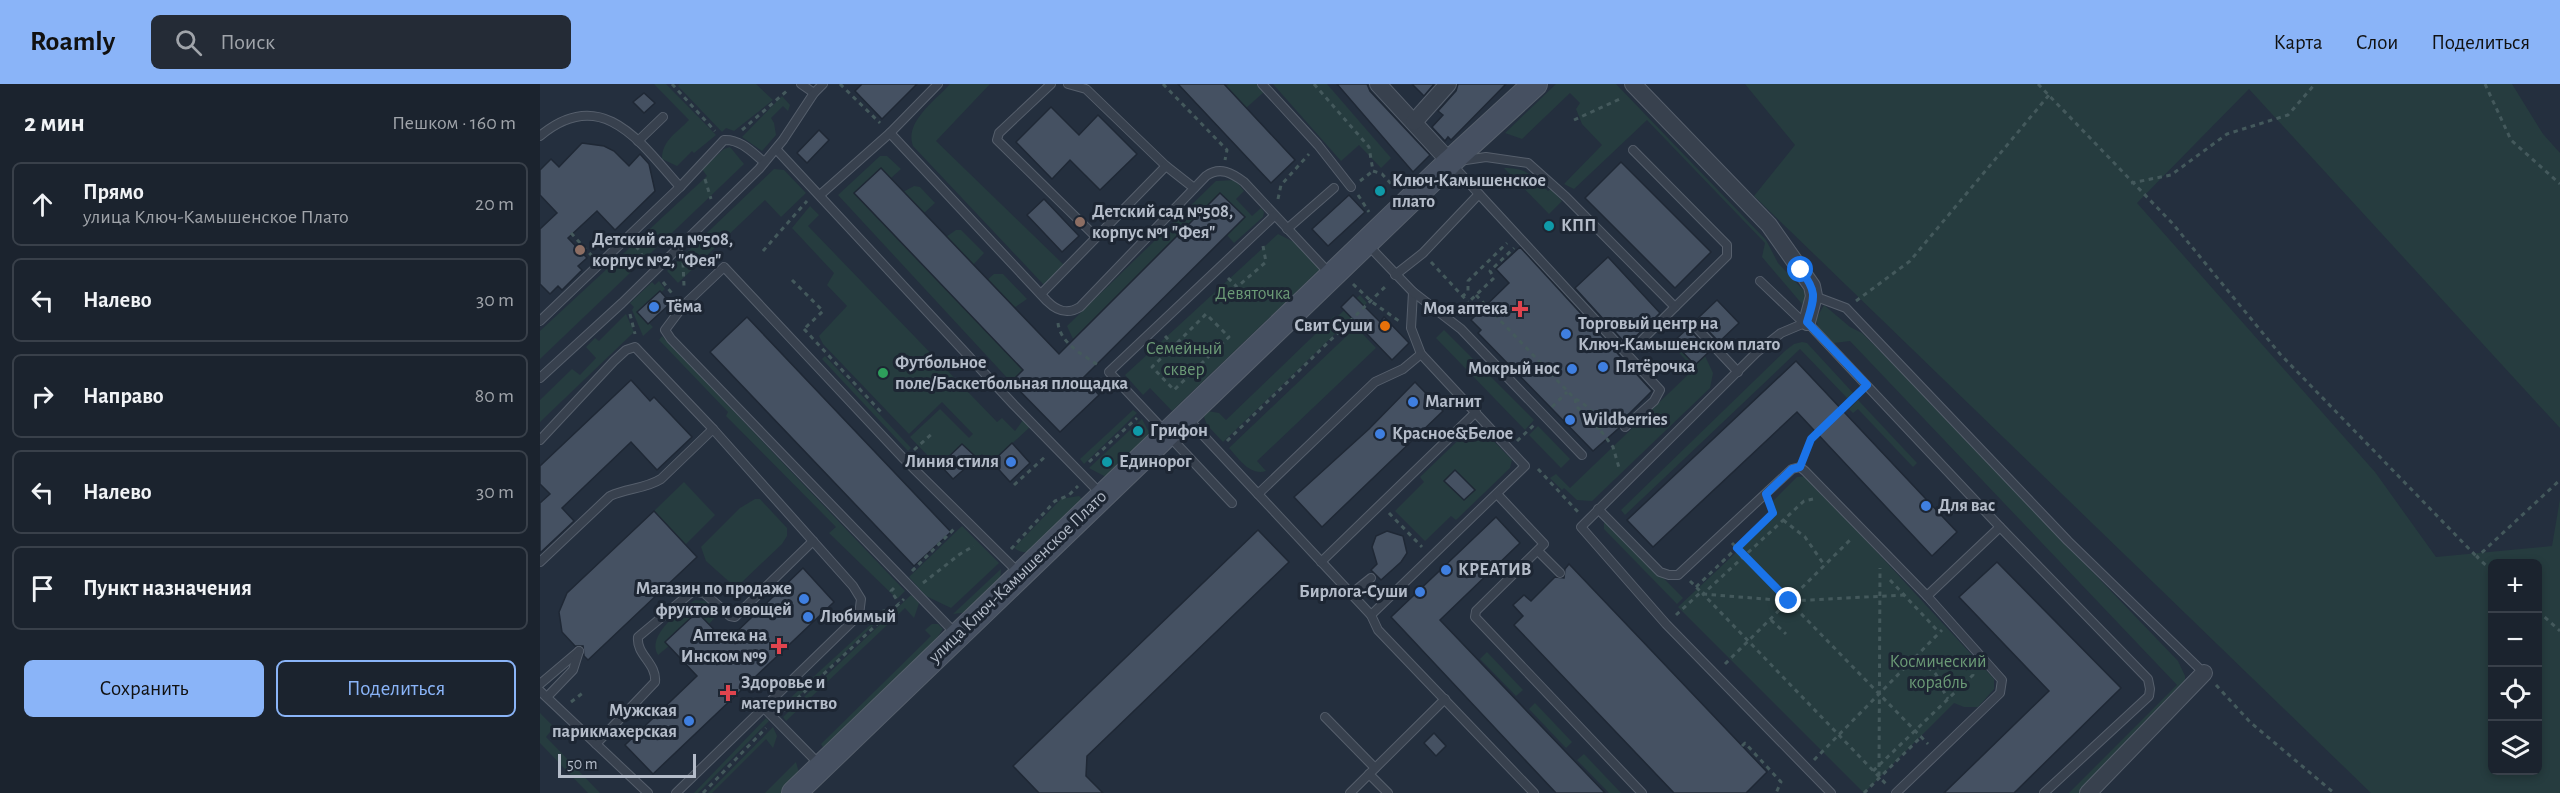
<!DOCTYPE html>
<html lang="ru">
<meta charset="utf-8">
<style>
:root{--surface:#1b232e;--page:#242b36;--text:#f1f3f6;--muted:#a0a4aa;--line:#39404a;--accent:#8ab4f8}
body{margin:0;font-family:"Alegreya Sans",sans-serif;background:var(--page);color:var(--text)}
.controls{position:absolute;right:18px;bottom:18px;display:grid;overflow:hidden;border-radius:9px;box-shadow:0 3px 9px #0003}
.controls button{width:54px;height:54px;display:grid;place-items:center;padding:0;border:0;border-bottom:2px solid var(--line);background:var(--surface);color:var(--text);font:30px sans-serif}
.scale{position:absolute;left:18px;bottom:15px;width:138px;box-sizing:border-box;padding-left:6px;border:3px solid #b4bcc9;border-top:0;font-size:16px;line-height:21px;white-space:nowrap;color:#b4bcc9;-webkit-text-stroke:4px #1d2633;paint-order:stroke}
.stop{position:absolute;width:18px;height:18px;margin:-14px;border:4px solid #1a73e8;border-radius:50%;background:#fff}
.stop.end{background:#1a73e8;border-color:#fff;box-shadow:0 2px 6px #0008}
.list{margin:0;padding:0;list-style:none}
h2{display:flex;justify-content:space-between;align-items:center;height:78px;margin:0;padding:0 24px;font-size:26px}
h2 small{font-size:20px;font-weight:400;color:var(--muted)}
.list li{display:grid;grid-template-columns:39px 1fr auto;gap:18px;align-items:center;box-sizing:border-box;height:84px;margin:0 12px 12px;padding:0 12px;border:2px solid var(--line);border-radius:9px}
.list b{display:block;font-size:22px;white-space:nowrap}
.list p{margin:0;font-size:20px;white-space:nowrap;color:var(--muted)}
.list em{font-size:20px;font-style:normal;color:var(--muted)}
.actions{display:flex;gap:12px;padding:18px 24px}
.actions a{flex:1;padding:14px 0;border:2px solid var(--accent);border-radius:9px;text-align:center;font-size:21px;color:var(--accent)}
.actions .main{background:var(--accent);color:#111}
.icon{flex:none;width:33px;height:33px;fill:none;stroke:currentColor;stroke-width:2;stroke-linecap:round;stroke-linejoin:round}
.map{position:relative;flex:none;width:2020px;height:709px;overflow:hidden}
header{display:flex;align-items:center;gap:36px;box-sizing:border-box;height:84px;padding:0 30px;background:var(--accent);color:#111}
header strong{font-size:28px}
nav{display:flex;gap:33px;margin-inline-start:auto;font-size:21px}
.search{width:420px;height:54px;background:var(--page);display:flex;align-items:center;gap:15px;box-sizing:border-box;padding:0 21px;border-radius:9px;color:var(--muted);font-size:22px}
main{display:flex}
aside{flex:1;background:var(--surface)}
.map>svg:first-child{display:block}
.green{fill:#263c3f;fill-rule:evenodd}
.building{fill:#455162;stroke:#1f2835;stroke-width:1.5}
.lines{fill:none;stroke-linecap:round;stroke-linejoin:round}
.lane-casing{stroke:#565f6c;stroke-width:10}
.street-casing{stroke:#565f6c;stroke-width:18}
.secondary-casing{stroke:#565f6c;stroke-width:26}
.path{stroke:#44595c;stroke-width:3;stroke-dasharray:4.5 4.5;stroke-linecap:butt}
.lane{stroke:#38414e;stroke-width:8}
.street{stroke:#38414e;stroke-width:16}
.secondary{stroke:#465061;stroke-width:24}
.route{stroke:#1a73e8;stroke-width:8}
.culture-dot{fill:#0f9aa8;stroke:#1d2633;stroke-width:2}
.education-dot{fill:#8d6e63;stroke:#1d2633;stroke-width:2}
.shop-dot{fill:#3f7fe0;stroke:#1d2633;stroke-width:2}
.health-dot{fill:#e0444e;stroke:#1d2633;stroke-width:2}
.food-dot{fill:#e8710a;stroke:#1d2633;stroke-width:2}
.leisure-dot{fill:#2e9e5b;stroke:#1d2633;stroke-width:2}
.labels{text-anchor:middle;dominant-baseline:central;stroke-width:6;stroke-linejoin:round;paint-order:stroke}
.poi-label{font-size:18px;font-weight:bold;fill:#b4bcc9;stroke:#1d2633;text-anchor:start}
.park-label{font-size:18px;fill:#6b9a76;stroke:#1d2633}
.street-label{font-size:18px;fill:#b4bcc9;stroke:#1d2633}
</style>
<header>
<strong>Roamly</strong>
<div class="search"><svg class="icon" aria-label="search" viewBox="0 0 24 24"><circle cx="10" cy="10" r="6"/><path d="M15 15l6 6"/></svg>Поиск</div>
<nav><a>Карта</a><a>Слои</a><a>Поделиться</a></nav>
</header>
<main>
<aside>
<h2>2 мин<small>Пешком · 160 m</small></h2>
<ul class="list">
<li><svg class="icon" aria-label="ahead" viewBox="0 0 24 24"><path d="M12 20V5M6 11l6-6 6 6"/></svg><div><b>Прямо</b><p>улица Ключ-Камышенское Плато</p></div><em>20 m</em></li>
<li><svg class="icon" aria-label="left" viewBox="0 0 24 24"><path d="M17 20v-9H6M10 6l-5 5 5 5"/></svg><div><b>Налево</b></div><em>30 m</em></li>
<li><svg class="icon" aria-label="right" viewBox="0 0 24 24"><path d="M7 20v-9h11M14 6l5 5-5 5"/></svg><div><b>Направо</b></div><em>80 m</em></li>
<li><svg class="icon" aria-label="left" viewBox="0 0 24 24"><path d="M17 20v-9H6M10 6l-5 5 5 5"/></svg><div><b>Налево</b></div><em>30 m</em></li>
<li><svg class="icon" aria-label="arrive" viewBox="0 0 24 24"><path d="M6 21V4h12l-3 4 3 4H6"/></svg><div><b>Пункт назначения</b></div></li>
</ul>
<div class="actions"><a class="main">Сохранить</a><a>Поделиться</a></div>
</aside>
<div class="map">
<svg width="2020" height="709" viewBox="0 0 2020 709">
<rect width="100%" height="100%" fill="#242f3e"/>
<!-- green -->
<g class="green">
<path d="M114,0h12l50,51 -22,18 -2,-2 -15,15 -15,-7c0,-19 15,-26 27,-39z"/>
<polygon points="140,0 216,0 233,16 194,47 186,44 182,48 138,2"/>
<path d="M410,0h40l-54,57 129,125 -18,18h-4l-130,-138c-9,-24 22,-45 37,-62z"/>
<polygon points="689,0 717,0 724,8 706,24 686,2"/>
<polygon points="733,0 787,0 851,74 841,84 819,61 801,77"/>
<polygon points="1016,0 1076,0 1226,156 1238,179 1265,208 1267,215 1262,220 1222,173 1225,159 1107,36 1034,105 1024,100 1062,61 1042,40 1036,25 1040,19 1030,9 982,55 965,49"/>
<path d="M1205,0h767l31,50 17,19v275l-311,-339 -112,114 238,269 61,85 116,-11 8,-47v294h-189l-617,-597 41,-51zM1952,479h46v207h-46z"/>
<polygon points="242,12 250,21 248,27 243,22 231,34 234,39 236,51 222,67 202,53"/>
<polygon points="190,63 204,80 0,275 0,247 167,92 162,85 184,65"/>
<polygon points="340,72 347,72 361,85 351,94 340,84 315,109 484,286 471,298 298,111"/>
<path d="M964,84c23,0 28,7 44,23l3,-2 11,12 -13,13z"/>
<polygon points="234,85 244,86 266,109 241,133 225,116 138,199 127,187"/>
<polygon points="695,96 704,107 696,115 712,132 721,124 724,128 723,133 694,159 687,151 704,133 680,109 533,255 527,242 676,97"/>
<polygon points="374,102 380,103 395,119 384,129 363,108"/>
<polygon points="270,122 279,131 268,142 457,338 462,334 475,347 483,336 490,343 451,379 442,370 437,374 411,371 389,373 370,353 400,325 429,354 433,350 402,318 369,350 283,260 279,252 307,222 287,201 294,189 252,144"/>
<polygon points="416,146 421,146 444,169 433,181 406,153"/>
<polygon points="738,150 754,158 780,185 632,327 610,304 603,311 585,291"/>
<polygon points="454,190 463,190 487,215 474,224 447,196"/>
<polygon points="119,197 125,205 98,228 113,243 103,252 92,226 94,223 90,219 112,198 115,201"/>
<polygon points="820,211 827,219 683,358 667,341 664,333 667,327 679,329 686,336 794,232 796,234"/>
<polygon points="1284,221 1310,243 1322,249 1363,290 1638,577 1645,592 1645,604 1541,709 1529,709 1637,601 1310,257 1294,259 1278,243 1276,235"/>
<polygon points="86,230 94,248 0,338 0,316 32,285 40,291 56,274 46,263 55,254 59,257"/>
<path d="M816,243l20,21 -119,113 9,10c-16,5 -27,-12 -37,-23z"/>
<polygon points="904,246 994,336 985,346 896,254"/>
<polygon points="122,252 365,507 357,515 289,449 296,443 186,332 188,328 119,256"/>
<polygon points="1133,258 1155,281 1165,272 1173,289 1170,304 1052,417 1037,416 1024,404 1022,406 1010,394 1016,390 1030,404 1154,285 1131,260"/>
<polygon points="1262,258 1267,259 1314,310 1308,315 1260,265 1085,431 1081,426 1246,266 1254,260"/>
<polygon points="285,272 371,364 368,367 282,275"/>
<polygon points="1318,316 1377,379 1373,383 1318,325 1313,329 1309,325"/>
<polygon points="593,326 597,329 544,380 540,375"/>
<polygon points="602,335 609,348 606,357 566,393 549,384"/>
<polygon points="998,342 1030,375 1021,384 989,351"/>
<polygon points="932,343 940,343 972,376 970,384 916,436 911,432 885,457 855,427 884,398 880,393"/>
<polygon points="1267,392 1454,595 1454,605 1438,623 1424,623 1414,619 1324,709 1138,523 1236,431 1231,419 1257,393"/>
<polygon points="144,398 175,431 145,461 114,427"/>
<path d="M539,412l3,3c-6,14 -36,44 -50,51 -6,4 -12,2 -18,-2l47,-49z"/>
<polygon points="215,415 220,415 247,444 247,452 242,460 202,498 194,502 166,477 161,463 200,424"/>
<polygon points="1068,438 1143,514 1137,520 1064,445 1064,439"/>
<polygon points="422,442 459,479 411,524 386,512 369,493"/>
<polygon points="461,485 460,499 429,528 413,530"/>
<polygon points="371,511 379,519 374,534 365,524 246,637 243,633"/>
<path d="M155,516l12,1 12,12 -10,11 -12,-12 -32,30 4,4 -11,9c-12,-19 22,-45 37,-55z"/>
<polygon points="340,532 342,533 240,630 236,627"/>
<polygon points="392,540 398,540 403,545 396,555 284,665 281,660 391,552 385,546"/>
<polygon points="947,568 983,606 976,612 940,575"/>
<polygon points="995,619 1032,658 1026,664 989,625"/>
<polygon points="0,629 14,643 6,653 60,709 48,709 0,659"/>
<polygon points="226,634 229,637 158,709 154,709"/>
<polygon points="233,643 237,652 233,664 226,655 172,709 168,709"/>
<polygon points="1044,670 1081,709 1069,709 1037,676"/>
<polygon points="256,678 259,689 242,709 225,709"/>
</g>
<!-- building -->
<g class="building">
<polygon points="322,0 377,0 342,35 315,7"/>
<polygon points="638,0 684,0 755,76 731,99"/>
<polygon points="797,0 827,0 830,7 890,71 873,88"/>
<polygon points="872,0 894,0 884,12"/>
<polygon points="918,0 966,0 911,56 908,53 905,57 892,43 903,31 898,27 916,7"/>
<polygon points="104,9 115,19 104,29 93,18"/>
<polygon points="511,23 539,51 558,31 597,70 560,106 530,76 512,95 476,58"/>
<polygon points="279,46 289,56 267,79 257,69"/>
<polygon points="42,59 64,62 74,67 89,82 100,70 109,80 115,107 75,146 57,127 28,154 47,174 38,182 42,186 22,206 18,202 10,210 0,200 0,145 17,129 0,111 0,86 11,75 19,83"/>
<polygon points="1081,78 1171,168 1135,204 1045,114"/>
<polygon points="341,84 519,270 680,109 705,133 543,294 559,311 520,348 471,298 483,286 314,109"/>
<polygon points="809,111 825,128 788,162 772,145"/>
<polygon points="504,115 539,152 522,168 487,131"/>
<polygon points="980,163 1112,307 1081,338 1079,344 1053,367 938,249 941,246 931,236 969,199 956,185"/>
<polygon points="1068,173 1120,229 1087,261 1035,204"/>
<polygon points="120,207 131,219 108,240 97,228"/>
<polygon points="813,211 840,238 844,233 869,259 852,276 801,223"/>
<polygon points="1177,216 1199,239 1179,258 1157,235"/>
<polygon points="207,233 411,448 374,482 170,268"/>
<polygon points="1148,244 1170,267 1155,281 1133,258"/>
<polygon points="1256,277 1417,448 1392,472 1257,328 1113,463 1087,436"/>
<polygon points="91,296 110,317 114,313 152,353 117,386 91,358 22,424 34,437 0,469 0,419 10,410 0,400 0,382"/>
<polygon points="875,298 903,327 782,443 754,413 829,345"/>
<polygon points="472,359 490,379 470,398 452,378"/>
<polygon points="422,360 437,374 413,395 400,381"/>
<polygon points="915,386 935,406 924,416 904,397"/>
<polygon points="114,427 157,473 48,576 44,572 43,562 35,562 22,548 19,528 27,509"/>
<polygon points="956,433 980,459 900,536 1065,709 1016,709 851,533"/>
<polygon points="718,446 749,478 547,672 546,692 563,709 499,709 473,682"/>
<polygon points="847,447 863,452 867,469 861,478 841,496 831,486 837,480 832,463 836,452"/>
<polygon points="1457,478 1581,604 1474,709 1404,709 1509,607 1419,513"/>
<polygon points="1029,480 1227,688 1206,709 1134,709 974,541 983,532 973,521 984,511 991,517 1015,493 1024,494 1025,485"/>
<polygon points="263,484 294,518 113,690 85,661 157,592 125,558 157,528 186,558"/>
<polygon points="894,649 906,662 896,672 884,659"/>
</g>
<g class="lines">
<defs>
<g id="lane">
<polyline points="261,0 274,9"/>
<polyline points="511,0 459,49 457,56 556,153"/>
<polyline points="528,0 546,5 626,82 654,104"/>
<polyline points="722,0 778,61 811,103"/>
<path d="M350,49l157,168c10,10 20,14 33,6l126,-131c14,-10 26,-3 38,6l86,92"/>
<path d="M0,52c62,-52 101,7 140,51"/>
<polyline points="98,57 123,33"/>
<polyline points="236,65 474,321 561,410"/>
<polyline points="919,77 946,73 988,79 1026,113 1135,223 1187,172 1187,161 1093,66"/>
<polyline points="939,110 1120,306 1114,317 1085,343"/>
<polyline points="280,111 350,49 398,0"/>
<polyline points="747,145 794,104"/>
<polyline points="828,161 873,208 871,244 881,270 985,382 831,531"/>
<polyline points="855,191 883,169 939,110 910,78"/>
<polyline points="1220,197 1264,239"/>
<polyline points="873,208 921,245 1042,371"/>
<polyline points="501,210 626,82"/>
<polyline points="1274,212 1306,224 1528,457 1664,589"/>
<path d="M0,237l140,-134 44,-47c16,-1 28,12 40,22"/>
<polyline points="1153,240 1198,288"/>
<polyline points="1098,260 1135,223"/>
<polyline points="0,294 82,219 219,85 243,56 274,9 283,0"/>
<polyline points="647,334 718,410 835,298 863,285 881,270"/>
<polyline points="0,356 74,277 86,266 95,263 173,345 313,502 321,515 319,531 136,709"/>
<polyline points="718,410 831,531 838,546 994,709"/>
<polyline points="957,410 1004,460 936,527 935,533 1102,709"/>
<polyline points="692,419 569,288 734,132"/>
<polyline points="1058,425 1120,488 1129,491 1138,491 1252,385 1260,383 1265,387 1387,512 1462,596 1460,609 1356,709"/>
<polyline points="998,467 1020,489"/>
<path d="M0,478l70,-66c17,-8 35,-7 51,-17l52,-50"/>
<polyline points="781,478 936,328"/>
<polyline points="811,510 831,494"/>
<polyline points="1387,512 1460,443"/>
<polyline points="416,550 131,255 125,246 143,222 184,183 364,375 480,490"/>
<polyline points="0,600 39,567"/>
<polyline points="0,607 108,709"/>
<polyline points="7,613 33,586 39,567"/>
<polyline points="224,624 281,682"/>
<polyline points="785,633 835,684"/>
<path d="M56,660l59,-62c2,-19 -19,-27 -17,-45l55,-46 11,2 26,23 5,1 78,-76"/>
<polyline points="829,690 848,709"/>
<polyline points="810,709 905,615"/>
<polyline points="1291,709 1126,540 1041,443 1217,268 1241,249 1267,238 1460,443 1608,595 1610,605 1609,612 1504,709"/>
</g>
<g id="street">
<polyline points="838,0 910,78"/>
<polyline points="1093,0 1229,141 1272,202 1274,212 1267,238"/>
<polyline points="874,38 908,0"/>
<polyline points="1548,709 1664,589"/>
</g>
<polyline id="secondary" points="254,709 910,78 995,0"/>
</defs>
<!-- lane casing -->
<use href="#lane" class="lane-casing"/>
<!-- street casing -->
<use href="#street" class="street-casing"/>
<!-- secondary casing -->
<use href="#secondary" class="secondary-casing"/>
<!-- path -->
<g class="path">
<polyline points="132,0 175,47"/>
<polyline points="300,0 340,39"/>
<polyline points="623,0 687,66 685,76"/>
<polyline points="774,0 829,63 833,87 842,90 854,103"/>
<polyline points="1498,0 1633,140 1740,270 1937,473"/>
<polyline points="1945,0 1971,56 2020,100"/>
<polyline points="1034,36 1082,14"/>
<polyline points="202,46 249,5"/>
<polyline points="165,95 171,115"/>
<polyline points="820,97 833,87"/>
<polyline points="1591,99 1631,91 1687,50 1748,31 1775,0"/>
<polyline points="818,111 829,128"/>
<polyline points="738,115 741,101 769,70"/>
<polyline points="31,149 52,172"/>
<polyline points="96,162 106,177"/>
<polyline points="223,167 267,117"/>
<polyline points="891,178 928,218"/>
<polyline points="143,179 144,202"/>
<polyline points="688,194 697,203 726,178 723,162"/>
<polyline points="252,196 283,227 264,245"/>
<polyline points="123,198 134,212"/>
<polyline points="813,200 832,218 859,237"/>
<path d="M936,211l99,104c10,3 27,22 26,32l-25,-25 -1,-7"/>
<polyline points="922,213 928,207 928,197 967,159"/>
<polyline points="1316,217 1370,177 1509,11"/>
<polyline points="918,228 954,194 950,187 974,164"/>
<polyline points="90,230 95,250"/>
<path d="M518,239c2,20 25,32 40,42"/>
<polyline points="264,245 341,328"/>
<polyline points="625,252 634,262 666,230 689,253 634,306 612,283 634,262"/>
<polyline points="1012,323 1027,308"/>
<polyline points="1061,347 1073,363 1080,387"/>
<polyline points="687,357 848,200"/>
<polyline points="977,357 994,341"/>
<polyline points="374,366 394,348"/>
<polyline points="1265,371 1271,355 1317,311"/>
<polyline points="549,378 597,334"/>
<polyline points="998,385 1038,428"/>
<polyline points="474,401 507,371"/>
<polyline points="1273,415 1264,417 1163,510 1347,701"/>
<polyline points="849,429 882,463"/>
<polyline points="1243,436 1265,453 1285,482"/>
<polyline points="1192,459 1388,660"/>
<polyline points="471,465 515,417 529,411 538,402"/>
<polyline points="372,487 416,443"/>
<polyline points="1952,487 1937,473 2020,396"/>
<polyline points="1350,496 1397,546"/>
<polyline points="1150,497 1163,510 1249,517 1365,511"/>
<polyline points="383,499 420,470 434,462"/>
<polyline points="1156,503 1233,429 1230,421"/>
<polyline points="354,504 351,507 359,519"/>
<polyline points="1998,527 2020,547"/>
<polyline points="333,529 344,527 349,529"/>
<polyline points="1136,531 1161,508"/>
<polyline points="1231,536 1246,550"/>
<path d="M1371,577c9,7 16,5 23,11 6,6 8,19 14,27"/>
<polyline points="1185,580 1312,454"/>
<polyline points="1676,601 1710,638 1794,709"/>
<polyline points="31,618 44,608"/>
<polyline points="244,627 364,515"/>
<polyline points="1202,662 1205,659 1241,698 1236,709"/>
<polyline points="1274,676 1402,546"/>
<polyline points="1333,687 1433,591 1432,584"/>
<polyline points="1339,692 1340,484"/>
<polyline points="163,709 226,644"/>
<polyline points="1324,709 1382,652"/>
</g>
<!-- lane -->
<use href="#lane" class="lane"/>
<!-- street -->
<use href="#street" class="street"/>
<!-- secondary -->
<use href="#secondary" class="secondary"/>
</g>
<g class="lines">
<!-- route -->
<path class="route" d="M1249,517l-52,-53 36,-35 -7,-19 26,-25 8,-2 11,-28 56,-54 -60,-63c8,-26 10,-30 -6,-52"/>
</g>
<!-- markers -->
<g class="culture-dot">
<circle cx="840" cy="107" r="6"/>
<circle cx="1009" cy="142" r="6"/>
<circle cx="598" cy="347" r="6"/>
<circle cx="567" cy="378" r="6"/>
</g>
<g class="education-dot">
<circle cx="540" cy="138" r="6"/>
<circle cx="40" cy="166" r="6"/>
</g>
<g class="shop-dot">
<circle cx="114" cy="223" r="6"/>
<circle cx="1026" cy="250" r="6"/>
<circle cx="1063" cy="283" r="6"/>
<circle cx="1032" cy="285" r="6"/>
<circle cx="873" cy="318" r="6"/>
<circle cx="1030" cy="336" r="6"/>
<circle cx="840" cy="350" r="6"/>
<circle cx="471" cy="378" r="6"/>
<circle cx="1386" cy="422" r="6"/>
<circle cx="906" cy="486" r="6"/>
<circle cx="880" cy="508" r="6"/>
<circle cx="264" cy="515" r="6"/>
<circle cx="268" cy="533" r="6"/>
<circle cx="149" cy="637" r="6"/>
</g>
<g class="health-dot">
<path d="M977 216h6v6h6v6h-6v6h-6v-6h-6v-6h6z"/>
<path d="M236 553h6v6h6v6h-6v6h-6v-6h-6v-6h6z"/>
<path d="M185 600h6v6h6v6h-6v6h-6v-6h-6v-6h6z"/>
</g>
<circle class="food-dot" cx="845" cy="242" r="6"/>
<circle class="leisure-dot" cx="343" cy="289" r="6"/>
<g class="labels">
<!-- poi labels -->
<g class="poi-label">
<text x="852" y="97">Ключ-Камышенское<tspan x="852" dy="21">плато</tspan></text>
<text x="552" y="128">Детский сад №508,<tspan x="552" dy="21">корпус №1 "Фея"</tspan></text>
<text x="1021" y="142">КПП</text>
<text x="52" y="156">Детский сад №508,<tspan x="52" dy="21">корпус №2, "Фея"</tspan></text>
<text x="126" y="223">Тёма</text>
<text x="968" y="225" text-anchor="end">Моя аптека</text>
<text x="1038" y="240">Торговый центр на<tspan x="1038" dy="21">Ключ-Камышенском плато</tspan></text>
<text x="833" y="242" text-anchor="end">Свит Суши</text>
<text x="355" y="279">Футбольное<tspan x="355" dy="21">поле/Баскетбольная площадка</tspan></text>
<text x="1075" y="283">Пятёрочка</text>
<text x="1020" y="285" text-anchor="end">Мокрый нос</text>
<text x="885" y="318">Магнит</text>
<text x="1042" y="336">Wildberries</text>
<text x="610" y="347">Грифон</text>
<text x="852" y="350">Красное&amp;Белое</text>
<text x="459" y="378" text-anchor="end">Линия стиля</text>
<text x="579" y="378">Единорог</text>
<text x="1398" y="422">Для вас</text>
<text x="918" y="486">КРЕАТИВ</text>
<text x="252" y="505" text-anchor="end">Магазин по продаже<tspan x="252" dy="21">фруктов и овощей</tspan></text>
<text x="868" y="508" text-anchor="end">Бирлога-Суши</text>
<text x="280" y="533">Любимый</text>
<text x="227" y="552" text-anchor="end">Аптека на<tspan x="227" dy="21">Инском №9</tspan></text>
<text x="201" y="599">Здоровье и<tspan x="201" dy="21">материнство</tspan></text>
<text x="137" y="627" text-anchor="end">Мужская<tspan x="137" dy="21">парикмахерская</tspan></text>
</g>
<!-- park labels -->
<g class="park-label">
<text x="713" y="210">Девяточка</text>
<text x="644" y="265">Семейный<tspan x="644" dy="21">сквер</tspan></text>
<text x="1398" y="578">Космический<tspan x="1398" dy="21">корабль</tspan></text>
</g>
<!-- street labels -->
<g class="street-label">
<text transform="translate(478 493) rotate(-44)">улица Ключ-Камышенское Плато</text>
</g>
</g>
</svg>
<div class="controls">
<button>+</button>
<button>−</button>
<button><svg class="icon" aria-label="locate" viewBox="0 0 24 24"><circle cx="12" cy="12" r="6"/><path d="M12 2v4M12 18v4M2 12h4M18 12h4"/></svg></button>
<button><svg class="icon" aria-label="layers" viewBox="0 0 24 24"><path d="M12 4l9 5-9 5-9-5zM3 14l9 5 9-5"/></svg></button>
</div>
<div class="scale">50 m</div>
<div class="stop" style="left:1261px;top:186px"></div>
<div class="stop end" style="left:1249px;top:517px"></div>
</div>
</main>
